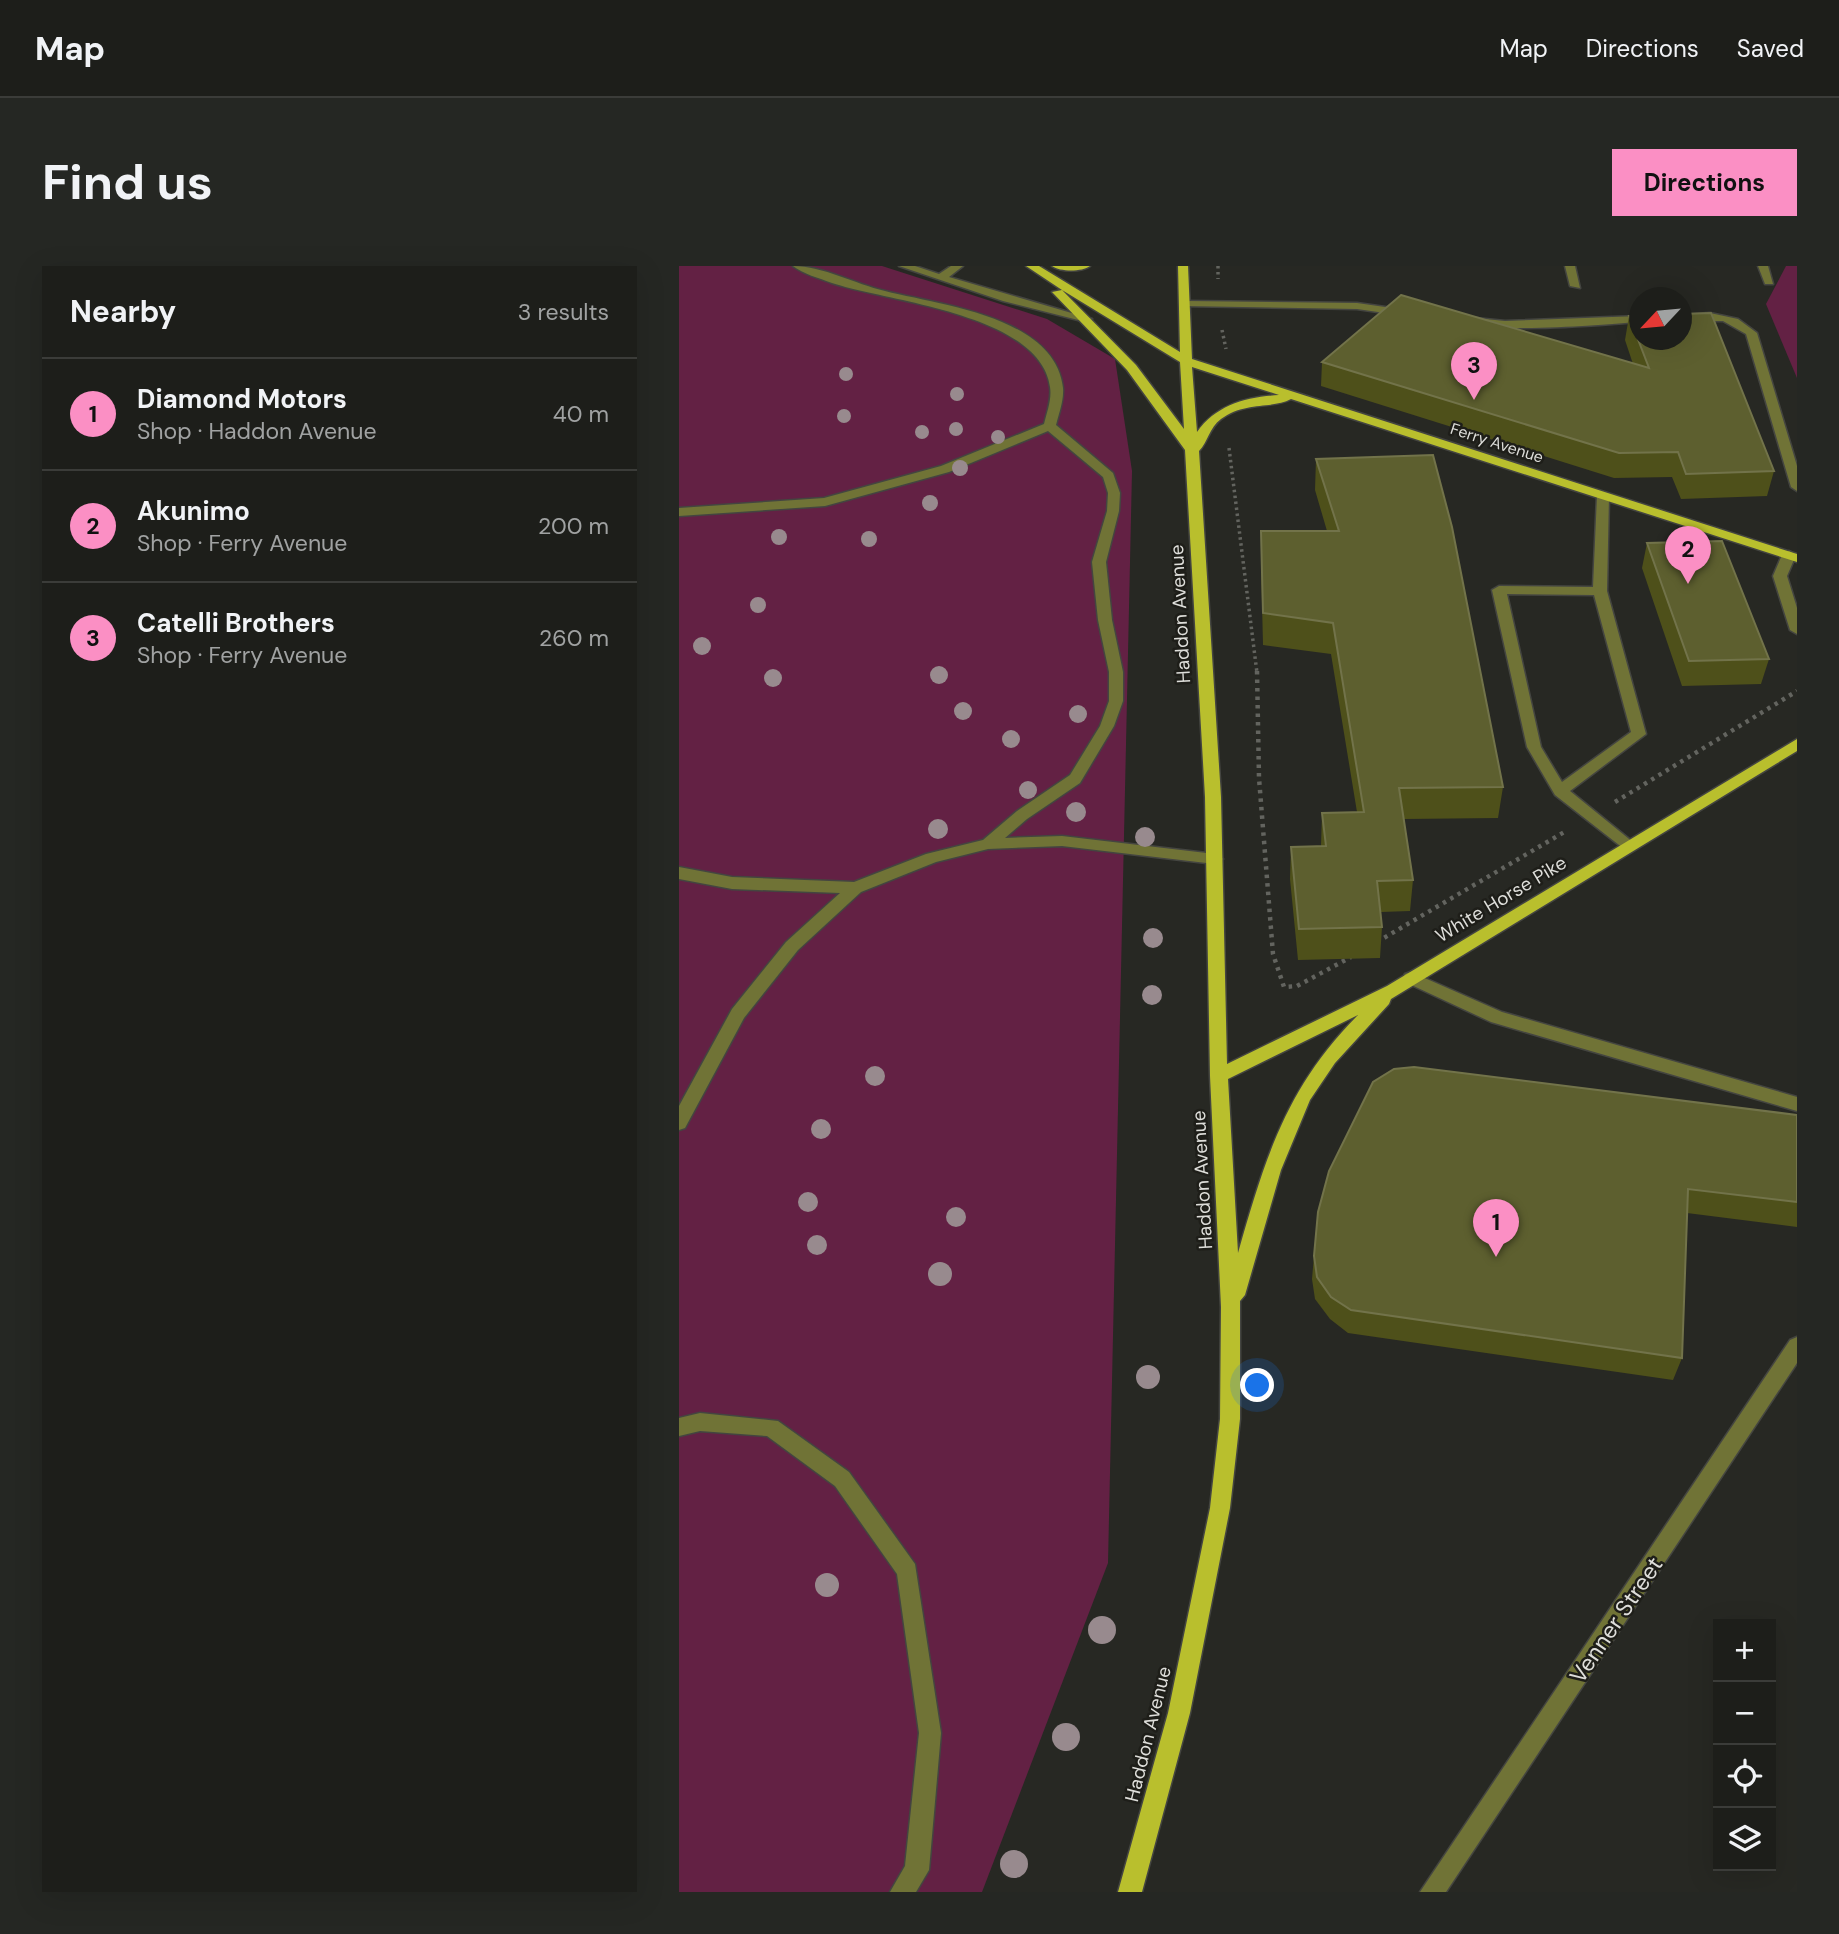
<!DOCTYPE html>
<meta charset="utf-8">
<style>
:root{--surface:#1d1e1a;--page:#252723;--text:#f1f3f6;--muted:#a0a2a2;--line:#3b3c39;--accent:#fb8fc4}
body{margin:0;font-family:"DM Sans",sans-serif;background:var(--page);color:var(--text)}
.controls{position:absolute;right:21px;bottom:21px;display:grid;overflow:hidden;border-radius:0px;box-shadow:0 7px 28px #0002}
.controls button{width:63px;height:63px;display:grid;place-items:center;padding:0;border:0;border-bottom:2px solid var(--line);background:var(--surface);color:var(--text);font:35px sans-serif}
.compass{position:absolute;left:950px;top:21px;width:63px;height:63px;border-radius:50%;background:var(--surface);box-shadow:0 7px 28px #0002;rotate:244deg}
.you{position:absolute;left:579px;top:1120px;width:24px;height:24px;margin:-18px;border:5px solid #fff;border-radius:50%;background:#1a73e8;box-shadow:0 0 0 10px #1a73e833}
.badge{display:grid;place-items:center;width:46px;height:46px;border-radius:50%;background:var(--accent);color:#111;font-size:23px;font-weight:700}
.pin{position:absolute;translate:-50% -58px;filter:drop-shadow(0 2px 4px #0008)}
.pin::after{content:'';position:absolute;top:37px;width:24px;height:21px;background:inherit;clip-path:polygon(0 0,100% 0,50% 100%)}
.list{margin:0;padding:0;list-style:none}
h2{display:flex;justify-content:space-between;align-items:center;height:91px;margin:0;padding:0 28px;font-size:30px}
h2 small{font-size:23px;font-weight:400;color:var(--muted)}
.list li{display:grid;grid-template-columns:46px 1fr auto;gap:21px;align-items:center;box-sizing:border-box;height:112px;padding:0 28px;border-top:2px solid var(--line)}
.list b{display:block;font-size:26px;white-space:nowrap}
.list p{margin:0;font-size:23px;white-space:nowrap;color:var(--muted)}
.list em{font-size:23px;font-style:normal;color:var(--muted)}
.icon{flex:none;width:38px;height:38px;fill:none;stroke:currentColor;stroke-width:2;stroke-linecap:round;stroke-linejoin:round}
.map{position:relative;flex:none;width:1118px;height:1626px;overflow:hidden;border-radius:0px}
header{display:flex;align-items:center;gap:42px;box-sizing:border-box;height:98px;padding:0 35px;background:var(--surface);border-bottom:2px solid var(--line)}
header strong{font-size:33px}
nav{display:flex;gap:38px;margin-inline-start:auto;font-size:24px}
.intro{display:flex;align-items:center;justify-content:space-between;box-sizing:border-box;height:168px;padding:0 42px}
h1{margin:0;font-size:49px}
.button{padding:18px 32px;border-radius:0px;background:var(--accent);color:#111;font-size:24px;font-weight:700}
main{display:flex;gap:42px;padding:0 42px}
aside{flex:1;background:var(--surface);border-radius:0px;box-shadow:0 7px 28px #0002}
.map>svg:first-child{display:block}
.green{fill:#632144}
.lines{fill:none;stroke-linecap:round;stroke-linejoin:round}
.minor-casing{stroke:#444540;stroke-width:3}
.major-casing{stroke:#444540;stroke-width:3}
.path-far1{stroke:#63645f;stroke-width:3.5;stroke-dasharray:2.5 3.5;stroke-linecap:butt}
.path{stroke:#63645f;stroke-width:4.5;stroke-dasharray:3.5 5;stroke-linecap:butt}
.minor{fill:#707336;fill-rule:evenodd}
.major{fill:#b9bf2d;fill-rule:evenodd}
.tree{fill:#988a8e}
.wall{fill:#4e501a}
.building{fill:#5d5f2f;stroke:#72734a;stroke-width:2}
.labels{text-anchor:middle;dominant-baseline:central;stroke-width:5;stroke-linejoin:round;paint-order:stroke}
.far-street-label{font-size:16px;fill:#dededa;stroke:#1e1e19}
.street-label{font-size:19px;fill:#dededa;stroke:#1e1e19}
.near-street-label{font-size:23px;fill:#dededa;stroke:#1e1e19}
</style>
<header>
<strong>Map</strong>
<nav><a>Map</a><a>Directions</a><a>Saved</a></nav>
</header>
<div class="intro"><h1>Find us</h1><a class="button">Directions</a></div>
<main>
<aside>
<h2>Nearby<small>3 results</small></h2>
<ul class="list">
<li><span class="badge">1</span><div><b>Diamond Motors</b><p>Shop · Haddon Avenue</p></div><em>40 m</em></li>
<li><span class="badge">2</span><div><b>Akunimo</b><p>Shop · Ferry Avenue</p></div><em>200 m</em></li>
<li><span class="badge">3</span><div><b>Catelli Brothers</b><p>Shop · Ferry Avenue</p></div><em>260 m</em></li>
</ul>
</aside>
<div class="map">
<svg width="1118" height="1626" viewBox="0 0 1118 1626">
<rect width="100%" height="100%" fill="#272823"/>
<!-- green -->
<g class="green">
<polygon points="0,0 203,0 368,53 436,93 453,205 429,1297 303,1626 0,1626"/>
<polygon points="1107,0 1118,0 1118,112 1087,38"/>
</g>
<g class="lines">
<defs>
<g id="minor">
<path d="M114,0c30,0 62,18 92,25 54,14 170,25 178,97 1,12 -4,25 -7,37l57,48 7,20 -1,18 -13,51 6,58 11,52v29l-9,25 -34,57 -53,36 -22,19 57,-2 153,18 8,5 -8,5 -153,-18 -74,3 -52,13 -75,30 -63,58 -54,68 -59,110 -6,2v-24l53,-97 54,-67 54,-49 -108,-4 -53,-10v-12l53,10 122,5 72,-28 57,-14 34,-29 53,-36 30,-49 9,-25v-29l-11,-52 -6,-58 15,-51 1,-18 -5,-16 -55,-46 -99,41 -124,34 -146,10v-8l145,-10 117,-32 103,-42c3,-12 8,-25 6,-37 -10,-73 -160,-85 -218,-104 -13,-5 -29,-9 -39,-17z"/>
<polygon points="220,0 236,0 260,8 272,0 284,0 270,11 413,53 407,56 324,35"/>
<polygon points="886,0 896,0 901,22 891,20"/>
<polygon points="1079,0 1089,0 1094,18 1086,18"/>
<polygon points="508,35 678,37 727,44 733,47 727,50 678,43 504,40 502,38"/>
<polygon points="1031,47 1059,53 1078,67 1118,200 1118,225 1112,221 1067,68 1044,55 1002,55 1002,49"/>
<path d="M960,50v6c-30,2 -151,13 -170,-1l6,-3 30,3z"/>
<path d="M924,226l6,4 -2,95 39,143 -76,57 64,52 2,4 -8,5 -73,-57 -28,-48 -35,-157 7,-4 94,1 4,-91zM828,328l87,1 37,137 -69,50 -21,-35z"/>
<polygon points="1110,285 1117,289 1108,310 1118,342 1118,368 1111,364 1094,310 1103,289"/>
<polygon points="732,706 823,746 1118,831 1118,845 812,756 726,716 724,712 726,708"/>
<polygon points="1118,1071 1118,1097 767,1626 741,1626 1111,1074"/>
<polygon points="21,1147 99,1155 170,1206 236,1298 262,1467 250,1604 237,1626 211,1626 226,1600 240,1467 218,1308 156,1220 88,1170 21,1165 0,1170 0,1152"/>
</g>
<g id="major">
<path d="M347,0h13l141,86 -2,-86h10l4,93 605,195v8l-506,-163c-18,10 -46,2 -70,20 -12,9 -13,23 -22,32l22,346 6,267 160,-78 410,-247v12l-406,248 -2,5 -54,59 -25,37 -29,70 -36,125 -5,6v118l-10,89 -40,205 -48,179h-24l50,-179 42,-205 10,-89 1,-112 -11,-231 -5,-279 -20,-347 -58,-80 -75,-78 10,-2zM383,24l118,72 4,67 -48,-64zM513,101l87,28c-33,2 -63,10 -82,37zM679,749c-72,72 -93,144 -120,238l-10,-174z"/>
<path d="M373,0h38c-8,6 -30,6 -38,0z"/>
</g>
</defs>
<!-- minor casing -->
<use href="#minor" class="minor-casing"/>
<!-- major casing -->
<use href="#major" class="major-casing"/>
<!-- path-far1 -->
<g class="path-far1">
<polyline points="539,0 539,13"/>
<polyline points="543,64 547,83"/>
<polyline points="550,182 578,407"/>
</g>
<!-- path -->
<g class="path">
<polyline points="578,405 580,512 594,688 605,721 618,720 672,691"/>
<polyline points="936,536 1118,425"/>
<polyline points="698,676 887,565"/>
</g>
<!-- minor -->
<use href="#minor" class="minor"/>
<!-- major -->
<use href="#major" class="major"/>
</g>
<!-- trees -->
<g class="tree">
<circle cx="167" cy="108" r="7"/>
<circle cx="278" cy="128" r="7"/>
<circle cx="165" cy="150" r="7"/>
<circle cx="277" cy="163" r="7"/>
<circle cx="243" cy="166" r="7"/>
<circle cx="319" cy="171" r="7"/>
<circle cx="281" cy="202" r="8"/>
<circle cx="251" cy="237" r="8"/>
<circle cx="100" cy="271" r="8"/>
<circle cx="190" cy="273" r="8"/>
<circle cx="79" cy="339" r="8"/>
<circle cx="23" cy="380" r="9"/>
<circle cx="260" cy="409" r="9"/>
<circle cx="94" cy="412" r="9"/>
<circle cx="284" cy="445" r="9"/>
<circle cx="399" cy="448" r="9"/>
<circle cx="332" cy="473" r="9"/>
<circle cx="349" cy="524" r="9"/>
<circle cx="397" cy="546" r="10"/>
<circle cx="259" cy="563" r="10"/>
<circle cx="466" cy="571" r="10"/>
<circle cx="474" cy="672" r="10"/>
<circle cx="473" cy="729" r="10"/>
<circle cx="196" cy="810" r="10"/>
<circle cx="142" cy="863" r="10"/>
<circle cx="129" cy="936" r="10"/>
<circle cx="277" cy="951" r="10"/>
<circle cx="138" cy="979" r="10"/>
<circle cx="261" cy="1008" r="12"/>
<circle cx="469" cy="1111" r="12"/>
<circle cx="148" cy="1319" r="12"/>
<circle cx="423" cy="1364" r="14"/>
<circle cx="387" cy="1471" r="14"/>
<circle cx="335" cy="1598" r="14"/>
</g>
<!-- wall -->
<g class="wall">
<polygon points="950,50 1095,205 1088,230 1002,233 993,211 935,212 642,120 643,96 954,98 946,74"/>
<polygon points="637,193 824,521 819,552 725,553 734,614 731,645 702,646 703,661 701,692 619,694 611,613 612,581 642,580 643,547 678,546 652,388 584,379 582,296 582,265 648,265 636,224"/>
<polygon points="968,277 1090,393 1082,418 1003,420 963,302"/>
<polygon points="1118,849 1118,961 1008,947 1003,1092 994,1114 669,1067 651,1053 636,1033 633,1013 635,990"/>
</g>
<!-- building -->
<g class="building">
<polygon points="722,29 970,102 950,50 961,50 961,74 1003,74 1003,48 1032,47 1095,205 1007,208 999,186 940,187 643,96"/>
<polygon points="754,189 773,261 824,521 720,522 734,614 698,615 703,661 620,663 612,581 647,580 643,547 685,546 654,357 584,347 582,265 660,265 637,193"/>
<polygon points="1043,275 1090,393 1010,395 968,277"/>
<polygon points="735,801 1118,849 1118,936 1009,923 1003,1092 672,1044 652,1031 638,1011 635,990 639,946 650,905 694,816 715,803"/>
</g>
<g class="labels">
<!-- far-street labels -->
<g class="far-street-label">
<text transform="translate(818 177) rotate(18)">Ferry Avenue</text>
</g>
<!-- street labels -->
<g class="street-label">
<text transform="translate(501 348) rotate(-93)">Haddon Avenue</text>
<text transform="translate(822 633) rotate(-31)">White Horse Pike</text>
<text transform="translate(523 914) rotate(-93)">Haddon Avenue</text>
<text transform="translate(469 1468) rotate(-76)">Haddon Avenue</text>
</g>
<!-- near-street labels -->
<g class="near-street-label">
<text transform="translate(937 1354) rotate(-56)">Venner Street</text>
</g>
</g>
</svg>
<div class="controls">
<button>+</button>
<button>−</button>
<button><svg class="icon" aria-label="locate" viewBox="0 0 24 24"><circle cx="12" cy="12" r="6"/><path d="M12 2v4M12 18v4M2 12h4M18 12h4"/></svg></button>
<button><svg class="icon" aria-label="layers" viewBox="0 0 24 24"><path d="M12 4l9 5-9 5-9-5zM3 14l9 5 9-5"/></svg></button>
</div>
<svg class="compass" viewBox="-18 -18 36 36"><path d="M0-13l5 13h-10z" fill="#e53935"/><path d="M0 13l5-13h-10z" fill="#a0a2a2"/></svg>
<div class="you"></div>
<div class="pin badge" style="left:817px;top:991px">1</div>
<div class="pin badge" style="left:1009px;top:318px">2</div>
<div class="pin badge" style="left:795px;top:134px">3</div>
</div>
</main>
